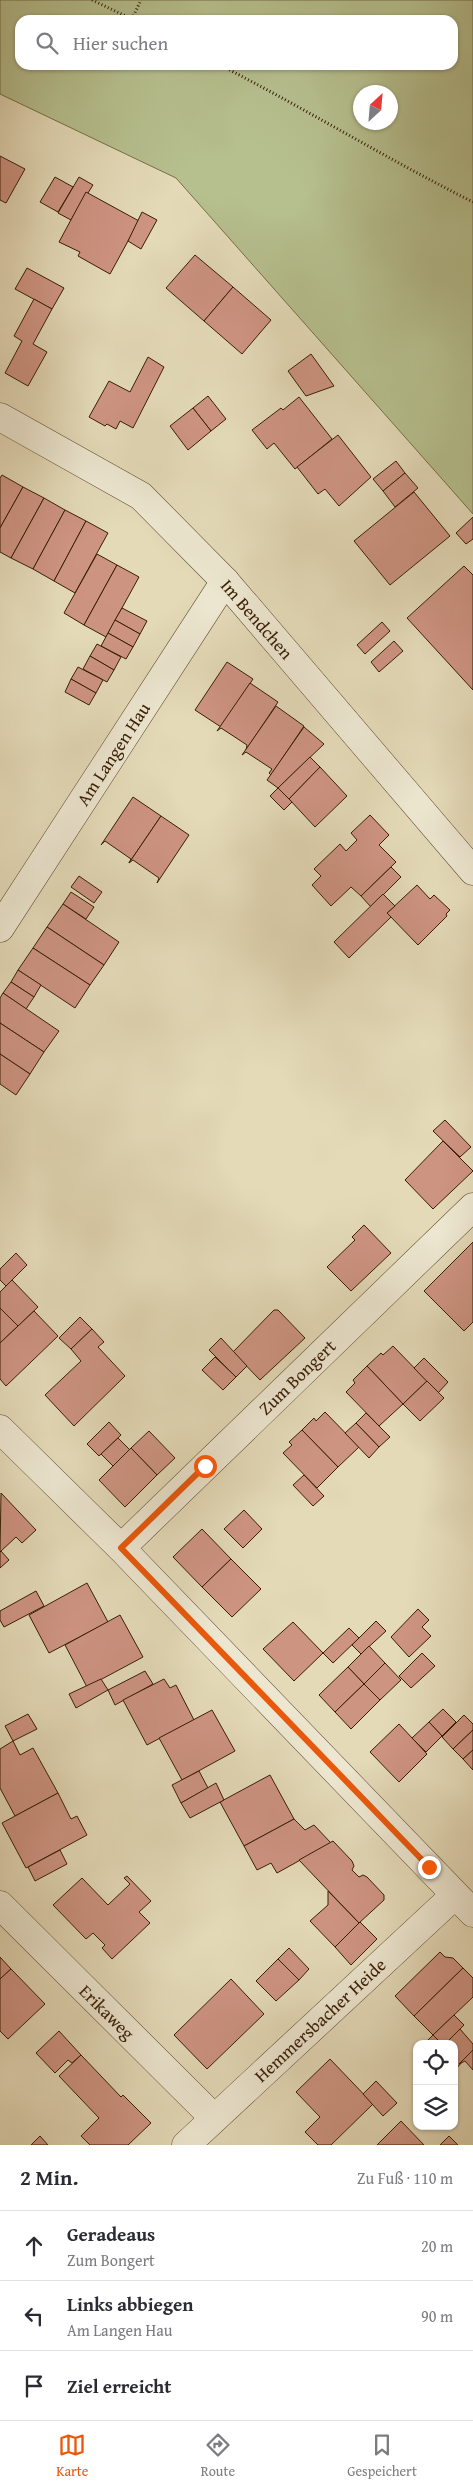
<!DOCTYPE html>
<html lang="de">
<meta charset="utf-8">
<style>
:root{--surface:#fff;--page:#f2f2f3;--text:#2b2b33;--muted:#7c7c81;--line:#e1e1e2;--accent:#ea580c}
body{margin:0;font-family:"Gentium Book Plus",serif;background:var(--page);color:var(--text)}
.controls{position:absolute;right:15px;bottom:15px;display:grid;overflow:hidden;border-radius:10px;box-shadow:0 1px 4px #0004}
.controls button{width:45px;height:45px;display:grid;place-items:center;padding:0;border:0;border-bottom:1px solid var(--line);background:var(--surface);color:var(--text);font:25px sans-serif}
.compass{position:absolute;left:353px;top:85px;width:45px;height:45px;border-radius:50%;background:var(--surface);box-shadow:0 1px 4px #0004;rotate:26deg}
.stop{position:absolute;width:15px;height:15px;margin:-11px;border:4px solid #ea580c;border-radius:50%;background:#fff}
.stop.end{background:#ea580c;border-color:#fff;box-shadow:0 1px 5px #0008}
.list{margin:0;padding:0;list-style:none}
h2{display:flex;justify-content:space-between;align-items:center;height:65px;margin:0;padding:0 20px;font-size:21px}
h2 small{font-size:16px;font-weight:400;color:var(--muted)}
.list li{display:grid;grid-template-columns:32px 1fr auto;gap:15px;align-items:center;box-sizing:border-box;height:70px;padding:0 20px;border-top:1px solid var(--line)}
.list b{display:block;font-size:19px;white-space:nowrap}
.list p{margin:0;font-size:16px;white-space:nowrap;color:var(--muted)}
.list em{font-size:16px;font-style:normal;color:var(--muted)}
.icon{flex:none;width:28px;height:28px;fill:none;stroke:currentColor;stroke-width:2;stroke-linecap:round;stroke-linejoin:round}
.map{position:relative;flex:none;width:473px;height:2145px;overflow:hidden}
.search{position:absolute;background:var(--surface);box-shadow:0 1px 4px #0004;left:15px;right:15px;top:15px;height:55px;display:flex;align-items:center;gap:12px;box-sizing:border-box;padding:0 18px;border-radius:15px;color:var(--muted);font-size:19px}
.sheet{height:275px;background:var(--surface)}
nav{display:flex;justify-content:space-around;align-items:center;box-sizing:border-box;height:70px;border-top:1px solid var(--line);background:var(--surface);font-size:14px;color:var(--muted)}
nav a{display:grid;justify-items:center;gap:2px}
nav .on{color:var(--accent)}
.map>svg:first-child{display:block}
.green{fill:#b6bf8e;stroke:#776e49;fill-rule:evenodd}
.building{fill:#ce9482;stroke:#381d04}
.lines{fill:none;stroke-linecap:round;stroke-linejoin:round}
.minor-casing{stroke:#634c31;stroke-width:29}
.path{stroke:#381d04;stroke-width:3;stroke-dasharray:1 2.5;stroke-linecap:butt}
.minor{stroke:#ede7d1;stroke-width:28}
.route{stroke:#ea580c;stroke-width:6}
.labels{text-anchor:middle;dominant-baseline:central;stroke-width:5;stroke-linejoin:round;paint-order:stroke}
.street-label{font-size:18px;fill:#381d04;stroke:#ede7d1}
</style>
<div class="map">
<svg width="473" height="2145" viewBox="0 0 473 2145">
<rect width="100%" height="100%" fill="#e4dab8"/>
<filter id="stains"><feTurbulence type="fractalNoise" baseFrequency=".004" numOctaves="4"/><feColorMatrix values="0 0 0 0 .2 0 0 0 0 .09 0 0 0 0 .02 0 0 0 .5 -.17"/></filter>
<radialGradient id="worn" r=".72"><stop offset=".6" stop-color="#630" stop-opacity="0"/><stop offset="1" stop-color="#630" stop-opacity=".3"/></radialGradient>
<!-- green -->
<path class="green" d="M0,0h473v514l-297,-336 -176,-84zM20,20h433v45h-433zM360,92h30v30h-30z"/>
<!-- building -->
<g class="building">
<polygon points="0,156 25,169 6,203 0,200"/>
<polygon points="55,177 73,187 58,212 40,202"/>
<polygon points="79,177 93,185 71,220 58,213"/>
<polygon points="86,192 139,221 110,274 78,256 80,252 59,242"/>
<polygon points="142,212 157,220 141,249 128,241"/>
<polygon points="195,255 233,287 204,321 166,288"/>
<polygon points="27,268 64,288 52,309 15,289"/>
<polygon points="233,287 271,320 242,354 204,321"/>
<polygon points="34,299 52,309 33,344 47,352 28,386 5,373 22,341 14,336"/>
<polygon points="311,354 334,386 306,396 288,371"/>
<polygon points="148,357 164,367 133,428 120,421 116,429 107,424 105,426 89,417 109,381 130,392"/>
<polygon points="208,396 226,419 211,431 193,408"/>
<polygon points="299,397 332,439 295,469 274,443 267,449 252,430 281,408 283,410"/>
<polygon points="193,408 211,431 188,450 170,426"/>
<polygon points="338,435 371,477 339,506 325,489 318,494 297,467"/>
<polygon points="396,461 405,473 383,491 373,479"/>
<polygon points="405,473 418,488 395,507 383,491"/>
<polygon points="2,475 23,487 0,528 0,478"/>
<polygon points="23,487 44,498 11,558 0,552 0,528"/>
<polygon points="414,492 450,536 390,585 354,541"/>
<polygon points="44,498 65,510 33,569 11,558"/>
<polygon points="65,510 86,521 54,581 33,569"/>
<polygon points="473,517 473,539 466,544 456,533"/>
<polygon points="86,521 108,533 75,593 54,581"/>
<polygon points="97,554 117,565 84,625 64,613"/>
<polygon points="117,565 139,577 106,637 84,625"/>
<polygon points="464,566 473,575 473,690 407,618"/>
<polygon points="122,608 147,621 140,634 115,620"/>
<polygon points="115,620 140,634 133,647 108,633"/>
<polygon points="382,622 390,631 365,654 357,645"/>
<polygon points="108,633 133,647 126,659 101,646"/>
<polygon points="394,641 403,651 379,672 371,662"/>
<polygon points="97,644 121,657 114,670 90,656"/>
<polygon points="90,656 114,670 107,682 83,669"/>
<polygon points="227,662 253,679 221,727 195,710"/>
<polygon points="78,667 103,680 96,693 71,679"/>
<polygon points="71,679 96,693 89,705 65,692"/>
<polygon points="250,683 278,702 246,750 247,745 221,728 217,731"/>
<polygon points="276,706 304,726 271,775 269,773 272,769 246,752 242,755"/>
<polygon points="304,727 324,744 278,788 267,780"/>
<polygon points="310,757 320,767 289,799 278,788"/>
<polygon points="320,767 347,796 315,827 289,799"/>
<polygon points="278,788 292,802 284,810 270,796"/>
<polygon points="133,797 161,816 129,863 131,859 105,841 101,845"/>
<polygon points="370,815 389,835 379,845 396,862 361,896 351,887 331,906 312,885 321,876 314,869 340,844 346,851 357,840 351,833"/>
<polygon points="161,816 189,835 157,883 159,878 133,860 129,863"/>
<polygon points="391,867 401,877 371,907 361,896"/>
<polygon points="79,876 102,892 94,903 71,887"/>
<polygon points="417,885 430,899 434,895 450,910 446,914 447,916 418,945 387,913"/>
<polygon points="71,892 94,907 86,919 63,904"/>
<polygon points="383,894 395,906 387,913 391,917 349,958 334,942"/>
<polygon points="63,904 119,942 104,965 47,927"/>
<polygon points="47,927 104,965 90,985 33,948"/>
<polygon points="33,948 90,985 75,1008 18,970"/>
<polygon points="18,970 41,985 34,997 11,982"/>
<polygon points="11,982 34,997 26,1009 3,993"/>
<polygon points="3,993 59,1031 44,1052 0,1023 0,998"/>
<polygon points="0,1023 44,1052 30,1074 0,1054"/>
<polygon points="0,1054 30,1074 16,1095 0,1084"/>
<polygon points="445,1120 471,1147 460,1157 433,1131"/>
<polygon points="443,1141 473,1171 433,1209 405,1180"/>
<polygon points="364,1225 391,1253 351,1291 327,1267 355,1240 352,1237"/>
<polygon points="473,1242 473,1322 464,1331 424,1291"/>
<polygon points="16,1253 27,1265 6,1286 0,1280 0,1269"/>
<polygon points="12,1280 38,1307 18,1326 0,1308 0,1292"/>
<polygon points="0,1308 18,1326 0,1343"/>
<polygon points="274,1310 278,1310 305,1338 260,1380 233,1352"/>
<polygon points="34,1311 58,1336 6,1386 0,1379 0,1343"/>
<polygon points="80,1317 92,1329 71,1349 59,1338"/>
<polygon points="92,1329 104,1342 98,1347 125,1376 74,1426 45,1395 81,1361 71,1349"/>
<polygon points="221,1338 247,1366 236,1377 209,1350"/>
<polygon points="393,1346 427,1381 403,1404 367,1366 381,1353 383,1355"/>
<polygon points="215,1357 236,1377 223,1390 202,1370"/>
<polygon points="424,1358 448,1382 438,1393 414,1368"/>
<polygon points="367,1366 403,1404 379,1426 346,1392 355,1383 353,1380"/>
<polygon points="427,1381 444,1398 420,1421 403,1404"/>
<polygon points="325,1412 359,1447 338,1467 302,1430 314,1418 316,1421"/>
<polygon points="366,1413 390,1437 379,1447 356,1423"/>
<polygon points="109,1422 121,1435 99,1456 87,1444"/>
<polygon points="356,1423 379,1447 369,1458 345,1433"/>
<polygon points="302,1430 338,1467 317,1488 283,1453 292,1445 289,1442"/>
<polygon points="149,1431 175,1458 157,1475 131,1448"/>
<polygon points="118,1438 130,1450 113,1466 101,1454"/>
<polygon points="131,1448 157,1475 125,1507 99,1480"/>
<polygon points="304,1475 324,1496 313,1506 293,1485"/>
<polygon points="1,1493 36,1530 22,1543 16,1537 0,1552"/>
<polygon points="244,1510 262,1529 243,1548 224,1529"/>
<polygon points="202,1529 231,1559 202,1587 173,1557"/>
<polygon points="1,1551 9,1560 0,1568 0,1552"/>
<polygon points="231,1559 261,1589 232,1617 202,1587"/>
<polygon points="87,1583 108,1622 49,1653 29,1615"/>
<polygon points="36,1591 44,1606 4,1627 0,1620 0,1611"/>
<polygon points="418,1609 429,1620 422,1627 431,1636 409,1657 391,1637"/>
<polygon points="120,1615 143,1657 87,1687 65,1645"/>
<polygon points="376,1621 386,1631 361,1654 352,1645"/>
<polygon points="293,1622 323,1653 294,1681 263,1649"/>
<polygon points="349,1628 359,1638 333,1663 323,1653"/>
<polygon points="369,1646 385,1663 364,1684 348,1667"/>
<polygon points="422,1653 435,1666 411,1688 399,1676"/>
<polygon points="385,1663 401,1680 380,1700 364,1684"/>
<polygon points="348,1667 364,1684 335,1712 319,1695"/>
<polygon points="145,1671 153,1684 115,1705 108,1690"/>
<polygon points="101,1679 108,1690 76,1708 69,1694"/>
<polygon points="164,1679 170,1688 176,1685 194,1720 147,1745 123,1700"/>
<polygon points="364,1684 380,1700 351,1729 335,1712"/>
<polygon points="443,1709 456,1722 442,1736 429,1722"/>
<polygon points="212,1710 235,1751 182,1780 159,1738"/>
<polygon points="28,1714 37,1729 13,1741 5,1726"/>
<polygon points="464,1715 473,1724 473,1730 453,1749 442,1737"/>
<polygon points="429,1722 442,1736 426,1752 412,1738"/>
<polygon points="399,1724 427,1754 399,1782 370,1752"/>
<polygon points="473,1730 473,1750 463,1759 453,1749"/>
<polygon points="13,1741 20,1755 33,1748 58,1793 15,1816 0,1788 0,1749"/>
<polygon points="473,1750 473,1770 463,1759"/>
<polygon points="199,1771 208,1788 181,1803 172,1785"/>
<polygon points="270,1775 294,1819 244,1846 220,1802"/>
<polygon points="216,1783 224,1800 190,1818 181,1803"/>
<polygon points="58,1793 71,1819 77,1816 87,1835 26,1868 2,1823"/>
<polygon points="294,1819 305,1830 314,1825 331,1843 277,1873 271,1863 257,1870 244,1846"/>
<polygon points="333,1841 352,1861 354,1866 352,1870 359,1877 363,1875 367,1877 384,1895 384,1900 359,1923 299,1860"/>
<polygon points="60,1850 67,1864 35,1881 28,1867"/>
<polygon points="127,1876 151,1901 139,1912 150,1923 112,1959 102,1948 105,1945 93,1933 86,1939 53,1905 82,1878 108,1905 130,1884 124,1878"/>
<polygon points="328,1891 359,1923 335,1947 310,1921 328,1905"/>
<polygon points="360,1922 377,1939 351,1965 335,1947"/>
<polygon points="289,1948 309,1969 299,1980 278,1959"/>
<polygon points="440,1952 445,1957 453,1958 463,1968 414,2016 395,1996"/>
<polygon points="0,1957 11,1969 0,1979"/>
<polygon points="278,1959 299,1980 276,2001 256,1981"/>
<polygon points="463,1968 473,1978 473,1997 433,2035 414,2016"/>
<polygon points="11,1969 45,2004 8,2039 0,2031 0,1979"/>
<polygon points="231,1979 264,2014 207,2069 174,2035"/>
<polygon points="454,2015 464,2025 445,2044 442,2044 433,2035"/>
<polygon points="460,2029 473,2044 473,2050 454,2071 454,2044 445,2044"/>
<polygon points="59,2031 81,2055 72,2063 68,2060 55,2073 36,2053"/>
<polygon points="433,2035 442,2044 424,2044"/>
<polygon points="473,2050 473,2070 465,2061 459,2064"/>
<polygon points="81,2055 121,2097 123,2095 151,2123 128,2145 90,2145 81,2136 99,2118 59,2076"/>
<polygon points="330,2059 373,2104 331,2145 318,2145 305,2132 320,2117 296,2092"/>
<polygon points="376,2081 397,2103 383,2116 363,2094"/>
<polygon points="401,2121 424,2145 377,2145"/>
<polygon points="40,2136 48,2145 31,2145"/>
<polygon points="449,2136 458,2145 440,2145"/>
</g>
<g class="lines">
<defs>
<g id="minor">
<polyline points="0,417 141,496 225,581 473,871"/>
<polyline points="0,928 225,581"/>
<polyline points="0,1429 121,1548 473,1913"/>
<polyline points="121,1548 473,1207"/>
<polyline points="0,1905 214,2118"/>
<polyline points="186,2145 455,1895"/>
</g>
</defs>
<!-- minor casing -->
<use href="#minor" class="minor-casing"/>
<!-- path -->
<g class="path">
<polyline points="92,0 134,20"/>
<polyline points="132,19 141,0"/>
<path d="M220,65c86,44 167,94 253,137"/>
</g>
<!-- minor -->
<use href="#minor" class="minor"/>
</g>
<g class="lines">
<!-- route -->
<polyline class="route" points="205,1466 121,1548 429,1867"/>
</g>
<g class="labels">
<!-- street labels -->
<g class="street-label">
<text transform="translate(257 619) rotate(49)">Im Bendchen</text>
<text transform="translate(113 754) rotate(-57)">Am Langen Hau</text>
<text transform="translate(297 1377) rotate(-44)">Zum Bongert</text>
<text transform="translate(107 2012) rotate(45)">Erikaweg</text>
<text transform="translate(320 2020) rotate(-43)">Hemmersbacher Heide</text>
</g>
</g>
<rect width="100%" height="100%" filter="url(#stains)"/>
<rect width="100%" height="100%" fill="url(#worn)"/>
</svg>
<div class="controls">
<button><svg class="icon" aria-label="locate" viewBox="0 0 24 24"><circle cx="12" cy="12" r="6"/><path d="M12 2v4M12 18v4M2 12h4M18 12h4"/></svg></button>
<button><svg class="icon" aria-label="layers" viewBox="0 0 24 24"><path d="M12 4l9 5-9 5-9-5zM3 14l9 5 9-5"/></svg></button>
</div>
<svg class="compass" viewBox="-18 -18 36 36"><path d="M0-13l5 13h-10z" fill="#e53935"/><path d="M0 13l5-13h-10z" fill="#7c7c81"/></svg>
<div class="stop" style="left:205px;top:1466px"></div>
<div class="stop end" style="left:429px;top:1867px"></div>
<div class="search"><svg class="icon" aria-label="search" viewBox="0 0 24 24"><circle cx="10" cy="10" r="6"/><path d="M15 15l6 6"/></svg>Hier suchen</div>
</div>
<section class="sheet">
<h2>2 Min.<small>Zu Fuß · 110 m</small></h2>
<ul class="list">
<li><svg class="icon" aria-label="ahead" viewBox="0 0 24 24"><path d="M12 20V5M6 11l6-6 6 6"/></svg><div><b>Geradeaus</b><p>Zum Bongert</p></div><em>20 m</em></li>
<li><svg class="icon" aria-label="left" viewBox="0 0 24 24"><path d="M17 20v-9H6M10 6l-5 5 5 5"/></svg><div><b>Links abbiegen</b><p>Am Langen Hau</p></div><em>90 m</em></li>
<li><svg class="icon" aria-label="arrive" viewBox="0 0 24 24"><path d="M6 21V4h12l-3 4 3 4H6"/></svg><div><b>Ziel erreicht</b></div></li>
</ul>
</section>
<nav>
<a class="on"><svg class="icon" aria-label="map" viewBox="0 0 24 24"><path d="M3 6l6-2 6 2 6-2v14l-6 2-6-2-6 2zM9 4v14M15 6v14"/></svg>Karte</a>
<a><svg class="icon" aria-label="directions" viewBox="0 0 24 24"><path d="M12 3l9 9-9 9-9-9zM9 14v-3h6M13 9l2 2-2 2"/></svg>Route</a>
<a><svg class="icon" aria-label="saved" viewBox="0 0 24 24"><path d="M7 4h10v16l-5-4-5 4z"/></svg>Gespeichert</a>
</nav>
